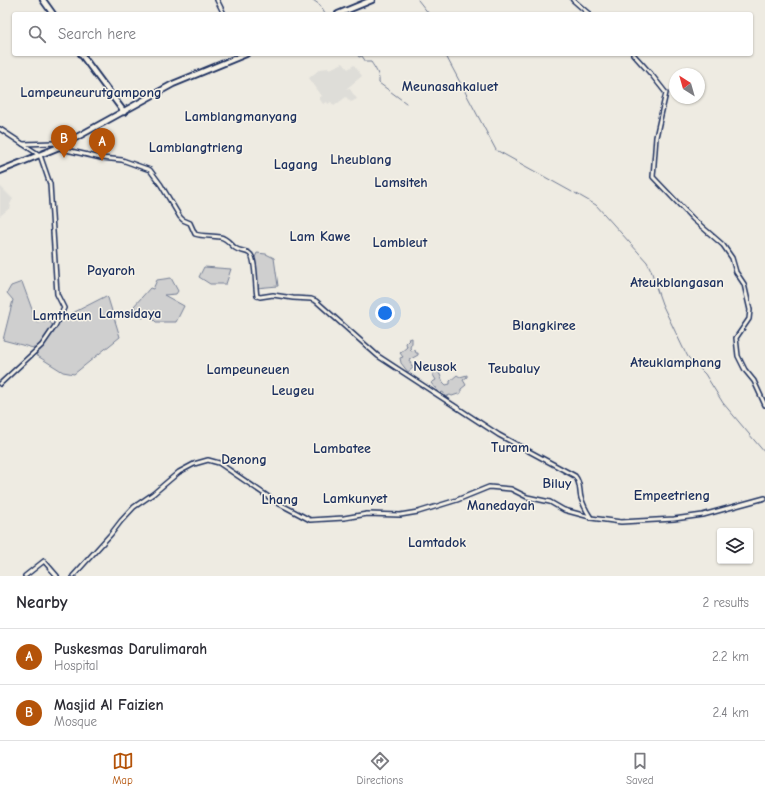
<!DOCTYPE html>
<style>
:root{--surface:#fff;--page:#f2f2f3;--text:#2b2b33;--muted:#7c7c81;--line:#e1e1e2;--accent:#b45309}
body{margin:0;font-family:"Comic Neue",sans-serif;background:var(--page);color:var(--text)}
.controls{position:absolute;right:12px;bottom:12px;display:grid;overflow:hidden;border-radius:4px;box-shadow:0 1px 3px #0004}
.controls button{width:36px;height:36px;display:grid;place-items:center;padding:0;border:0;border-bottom:1px solid var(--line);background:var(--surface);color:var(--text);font:20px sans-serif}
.compass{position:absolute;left:669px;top:68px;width:36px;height:36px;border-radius:50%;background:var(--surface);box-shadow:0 1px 3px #0004;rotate:323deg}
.you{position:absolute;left:385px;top:313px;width:14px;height:14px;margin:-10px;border:3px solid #fff;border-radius:50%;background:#1a73e8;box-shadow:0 0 0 6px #1a73e833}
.badge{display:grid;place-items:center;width:26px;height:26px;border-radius:50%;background:var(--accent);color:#fff;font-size:13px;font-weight:700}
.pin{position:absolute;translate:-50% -33px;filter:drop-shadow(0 1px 2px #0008)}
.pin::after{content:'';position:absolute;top:21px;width:14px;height:12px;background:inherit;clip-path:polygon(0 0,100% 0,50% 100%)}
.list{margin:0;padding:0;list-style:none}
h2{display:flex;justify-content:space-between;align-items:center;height:52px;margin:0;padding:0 16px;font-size:17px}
h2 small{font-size:13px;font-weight:400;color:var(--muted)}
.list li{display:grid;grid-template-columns:26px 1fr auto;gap:12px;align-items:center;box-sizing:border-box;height:56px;padding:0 16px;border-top:1px solid var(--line)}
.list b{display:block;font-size:15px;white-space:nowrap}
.list p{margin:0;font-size:13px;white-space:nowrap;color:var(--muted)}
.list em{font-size:13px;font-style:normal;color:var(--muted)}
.icon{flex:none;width:22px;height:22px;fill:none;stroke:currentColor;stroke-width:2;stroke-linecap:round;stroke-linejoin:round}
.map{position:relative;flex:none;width:765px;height:576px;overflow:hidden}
.search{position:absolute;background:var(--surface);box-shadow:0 1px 3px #0004;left:12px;right:12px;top:12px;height:44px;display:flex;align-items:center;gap:10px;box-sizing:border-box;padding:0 14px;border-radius:4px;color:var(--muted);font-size:15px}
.sheet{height:164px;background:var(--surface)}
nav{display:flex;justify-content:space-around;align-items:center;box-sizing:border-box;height:56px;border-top:1px solid var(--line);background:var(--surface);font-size:11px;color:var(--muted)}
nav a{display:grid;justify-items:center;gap:2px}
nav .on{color:var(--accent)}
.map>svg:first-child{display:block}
.built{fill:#deddd8}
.green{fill:#cfcfcf;stroke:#757f96}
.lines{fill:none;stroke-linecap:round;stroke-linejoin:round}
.stream{stroke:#6e7992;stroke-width:1}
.secondary-casing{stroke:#1b2f5e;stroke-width:6}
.highway-casing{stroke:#1b2f5e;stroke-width:8}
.secondary{stroke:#f7f3e8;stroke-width:3}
.highway{stroke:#f7f3e8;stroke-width:4.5}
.labels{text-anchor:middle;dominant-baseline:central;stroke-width:3;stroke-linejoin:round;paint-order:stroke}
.quarter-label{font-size:14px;font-weight:bold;fill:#1b2f5e;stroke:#f7f3e8}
</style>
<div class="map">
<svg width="765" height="576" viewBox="0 0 765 576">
<rect width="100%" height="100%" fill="#eeebe2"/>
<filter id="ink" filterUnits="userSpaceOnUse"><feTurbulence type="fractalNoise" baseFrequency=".025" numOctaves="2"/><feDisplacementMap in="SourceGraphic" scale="8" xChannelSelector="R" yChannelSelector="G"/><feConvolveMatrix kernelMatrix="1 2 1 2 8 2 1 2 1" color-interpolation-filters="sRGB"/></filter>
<g filter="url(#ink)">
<!-- built -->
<g class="built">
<polygon points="343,63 348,69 354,65 362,76 346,89 349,88 357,99 351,102 346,97 334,106 331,102 328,104 327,102 323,104 319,98 322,96 309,78 320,69 329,68 330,69"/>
<polygon points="0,186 13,199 10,204 11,207 0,216"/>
</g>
<!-- green -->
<g class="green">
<polygon points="257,253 266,254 274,258 278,286 256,288 253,262"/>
<polygon points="204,267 231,269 226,284 210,284 199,277"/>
<polygon points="171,278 178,291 176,294 164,295 184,306 176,322 156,322 149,315 142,318 138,314 134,306 150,288 153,289 157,280"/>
<polygon points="22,282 37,323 49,321 53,326 37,349 3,340 13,300 7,293 11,286"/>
<polygon points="106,296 108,298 120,337 74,374 63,372 36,355 61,319"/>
<polygon points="412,338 412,343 410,347 411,351 415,350 416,353 418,353 418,355 409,360 413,368 408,372 401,363 400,358 403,357 400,353 407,347 406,343 409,340 408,339"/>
<polygon points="438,370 443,382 446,385 450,384 450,381 457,375 460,377 467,375 467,377 463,380 466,385 461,389 461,393 452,396 450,395 445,397 444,393 442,392 439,395 437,393 436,387 435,388 431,383 436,380 433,375 433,371"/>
</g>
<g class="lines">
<!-- stream -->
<g class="stream">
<polyline points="313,0 320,5 325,14"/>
<polyline points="418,0 429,14"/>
<path d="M357,54l2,3 3,-1 4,6h5c4,6 9,13 8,21l27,20"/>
<polyline points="445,54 496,150"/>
<polyline points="498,151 572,192"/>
<polyline points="575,193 596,205 647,262 651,270 656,286"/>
<polyline points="656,287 662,304 685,352"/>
<polyline points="686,353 688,357 705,374 723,403 765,453"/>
</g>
<defs>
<g id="secondary">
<polyline points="217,0 224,14"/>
<polyline points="573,0 589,14"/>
<polyline points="633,54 651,74 666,93 656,137 653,177 693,219 723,245 732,258 736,272 744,284 750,310 749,319 736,338 738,356 745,370 754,381 765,405"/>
<polyline points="0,129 38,154"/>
<path d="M23,144l31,-1 8,6 39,9 21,2 28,10 11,15 19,32 3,3 7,3 5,11c9,3 17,1 25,3 7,1 10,7 15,11 5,4 11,2 15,6 6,4 5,34 7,42l3,1 13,-2 20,3 18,1 5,2 62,55 121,79 76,41c6,7 4,14 6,22 2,6 6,14 10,20l30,4 53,-3 29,-4 62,-17"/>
<polyline points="0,384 42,345 55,326 64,308 57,294 50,184 40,155"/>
<polyline points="25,576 44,561 57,576"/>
<polyline points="73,576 111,534 121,521 134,507 153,494 179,472 194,464 208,460 219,463 276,502 310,520 344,518 367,514 400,515 418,512 457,500 489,487 511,489 527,497 550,502 564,510 590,517"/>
</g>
<g id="highway">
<polyline points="43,0 53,14"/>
<polyline points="338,14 372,0"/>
<polyline points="81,54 124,112"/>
<polyline points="0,171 59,147 173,84 246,54"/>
</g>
</defs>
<!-- secondary casing -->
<use href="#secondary" class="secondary-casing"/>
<!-- highway casing -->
<use href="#highway" class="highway-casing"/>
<!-- secondary -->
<use href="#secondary" class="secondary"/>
<!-- highway -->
<use href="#highway" class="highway"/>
</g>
</g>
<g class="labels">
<!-- quarter labels -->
<g class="quarter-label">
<text x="450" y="86">Meunasahkaluet</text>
<text x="91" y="92">Lampeuneurutgampong</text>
<text x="241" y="116">Lamblangmanyang</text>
<text x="196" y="147">Lamblangtrieng</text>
<text x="361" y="159">Lheublang</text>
<text x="296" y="164">Lagang</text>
<text x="401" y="182">Lamsiteh</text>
<text x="320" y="236">Lam Kawe</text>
<text x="400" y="242">Lambleut</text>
<text x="111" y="270">Payaroh</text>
<text x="677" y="282">Ateukblangasan</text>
<text x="130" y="313">Lamsidaya</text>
<text x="62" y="315">Lamtheun</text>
<text x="544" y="325">Blangkiree</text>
<text x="676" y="362">Ateuklamphang</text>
<text x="435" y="366">Neusok</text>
<text x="514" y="368">Teubaluy</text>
<text x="248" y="369">Lampeuneuen</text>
<text x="293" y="390">Leugeu</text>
<text x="510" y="447">Turam</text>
<text x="342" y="448">Lambatee</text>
<text x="244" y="459">Denong</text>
<text x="557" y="483">Biluy</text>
<text x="672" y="495">Empeetrieng</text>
<text x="355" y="498">Lamkunyet</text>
<text x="280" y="499">Lhang</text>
<text x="501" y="505">Manedayah</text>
<text x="437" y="542">Lamtadok</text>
</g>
</g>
</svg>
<div class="controls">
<button><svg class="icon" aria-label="layers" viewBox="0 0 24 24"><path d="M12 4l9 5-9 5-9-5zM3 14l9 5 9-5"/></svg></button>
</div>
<svg class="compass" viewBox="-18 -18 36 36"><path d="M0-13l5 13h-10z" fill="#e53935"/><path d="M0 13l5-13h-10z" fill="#7c7c81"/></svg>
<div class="you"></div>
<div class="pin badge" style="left:102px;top:161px">A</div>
<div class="pin badge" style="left:64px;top:158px">B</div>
<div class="search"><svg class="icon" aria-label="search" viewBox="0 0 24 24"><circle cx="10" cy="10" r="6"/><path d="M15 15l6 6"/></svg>Search here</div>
</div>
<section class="sheet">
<h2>Nearby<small>2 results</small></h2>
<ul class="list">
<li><span class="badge">A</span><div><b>Puskesmas Darulimarah</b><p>Hospital</p></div><em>2.2 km</em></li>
<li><span class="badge">B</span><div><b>Masjid Al Faizien</b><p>Mosque</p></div><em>2.4 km</em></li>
</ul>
</section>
<nav>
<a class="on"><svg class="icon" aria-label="map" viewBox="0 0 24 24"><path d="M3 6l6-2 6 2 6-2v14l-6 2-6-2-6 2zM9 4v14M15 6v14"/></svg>Map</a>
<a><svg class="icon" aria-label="directions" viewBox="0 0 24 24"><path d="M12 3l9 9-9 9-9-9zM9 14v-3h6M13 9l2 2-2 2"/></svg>Directions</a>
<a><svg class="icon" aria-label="saved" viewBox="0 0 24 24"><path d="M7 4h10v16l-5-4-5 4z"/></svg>Saved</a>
</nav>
